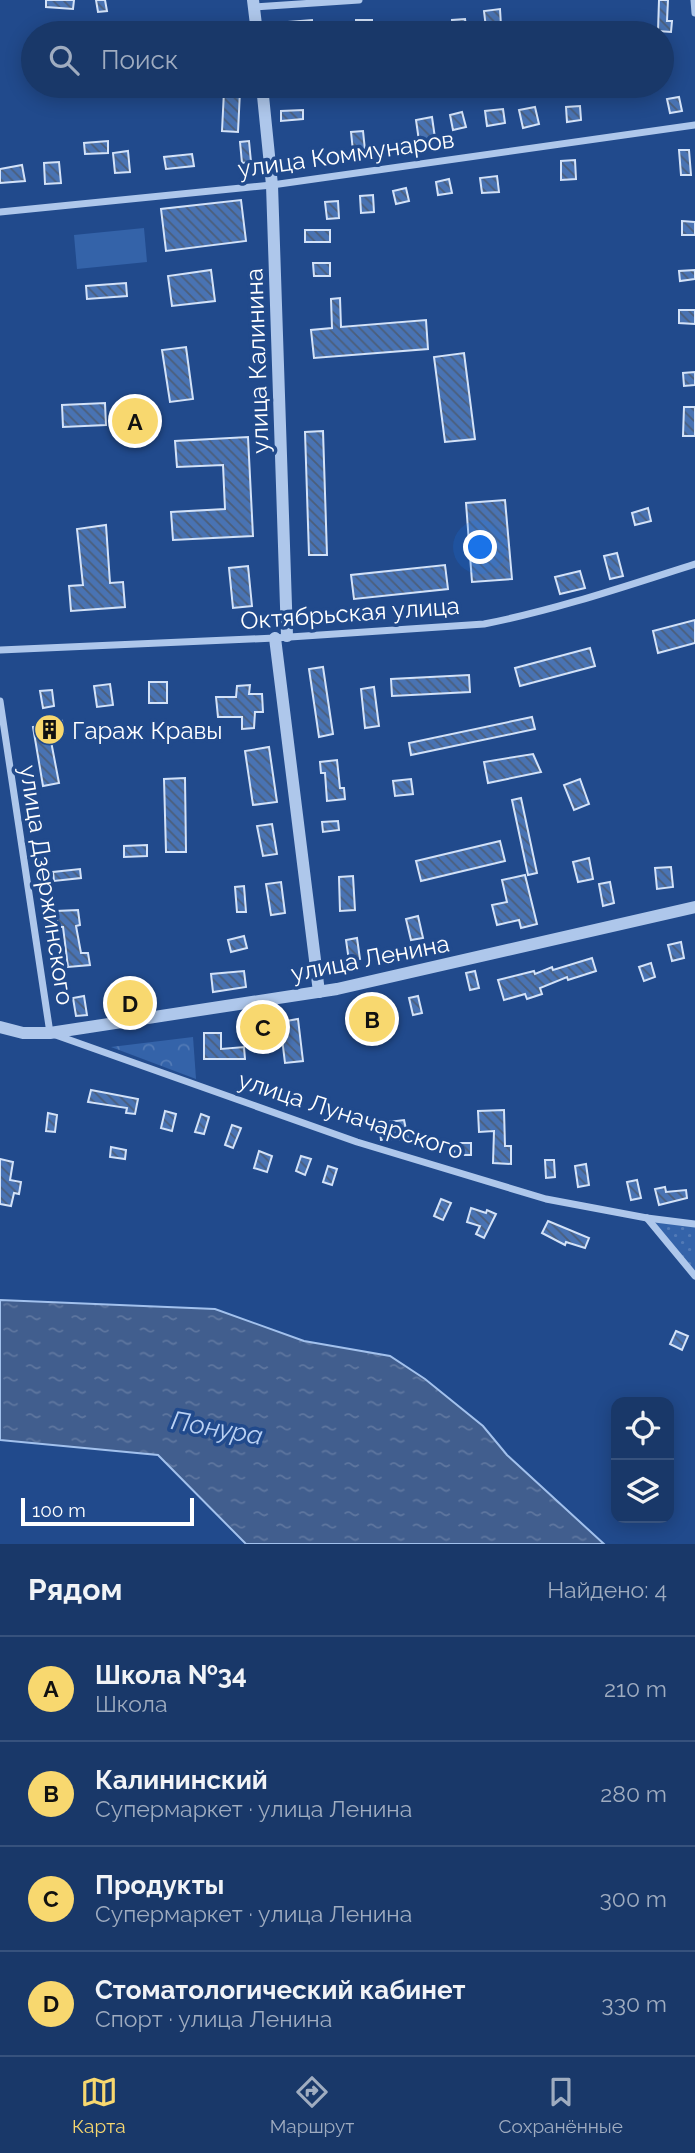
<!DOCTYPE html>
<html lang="ru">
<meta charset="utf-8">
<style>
:root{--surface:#193869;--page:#264371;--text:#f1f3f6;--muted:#9facc0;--line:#37527d;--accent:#f8d86f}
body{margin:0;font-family:Raleway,sans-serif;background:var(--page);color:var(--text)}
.controls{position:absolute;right:21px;bottom:21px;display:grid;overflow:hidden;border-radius:14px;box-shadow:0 4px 18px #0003}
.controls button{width:63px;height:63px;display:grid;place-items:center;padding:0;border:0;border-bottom:2px solid var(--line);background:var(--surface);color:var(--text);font:35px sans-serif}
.scale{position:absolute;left:21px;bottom:18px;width:173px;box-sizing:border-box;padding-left:7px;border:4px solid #fff;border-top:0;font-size:19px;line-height:24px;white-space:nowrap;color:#fff;-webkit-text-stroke:5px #214a8c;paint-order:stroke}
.you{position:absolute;left:481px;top:548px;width:24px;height:24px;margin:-18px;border:5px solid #fff;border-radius:50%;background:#1a73e8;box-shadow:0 0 0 10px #1a73e833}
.badge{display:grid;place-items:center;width:46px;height:46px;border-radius:50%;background:var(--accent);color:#111;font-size:23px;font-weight:700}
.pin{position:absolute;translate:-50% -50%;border:4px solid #fff;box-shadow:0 2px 7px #0006}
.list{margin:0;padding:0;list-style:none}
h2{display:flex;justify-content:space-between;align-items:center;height:91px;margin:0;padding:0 28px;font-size:30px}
h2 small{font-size:23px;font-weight:400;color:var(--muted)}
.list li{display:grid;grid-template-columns:46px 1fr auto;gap:21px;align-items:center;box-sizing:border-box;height:105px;padding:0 28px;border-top:2px solid var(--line)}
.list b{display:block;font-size:26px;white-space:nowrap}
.list p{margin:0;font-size:23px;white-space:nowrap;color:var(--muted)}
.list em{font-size:23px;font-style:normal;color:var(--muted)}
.icon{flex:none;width:38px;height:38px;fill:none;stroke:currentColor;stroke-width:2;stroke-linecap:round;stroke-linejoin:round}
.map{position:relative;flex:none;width:695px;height:1544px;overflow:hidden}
.search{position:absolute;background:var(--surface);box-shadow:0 4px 18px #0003;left:21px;right:21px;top:21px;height:77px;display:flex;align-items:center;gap:18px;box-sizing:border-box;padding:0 24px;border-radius:38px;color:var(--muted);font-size:26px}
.sheet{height:511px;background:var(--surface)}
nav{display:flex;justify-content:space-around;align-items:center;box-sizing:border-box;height:98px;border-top:2px solid var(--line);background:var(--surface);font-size:19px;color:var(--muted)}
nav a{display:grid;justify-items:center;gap:4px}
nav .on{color:var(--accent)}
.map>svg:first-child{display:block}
.forest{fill:url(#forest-crowns)}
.park{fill:url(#park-dots)}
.pitch{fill:#3463a9}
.water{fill:url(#water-ripples);stroke:#a2c1ed;stroke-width:2}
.building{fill:url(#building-back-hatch);stroke:#d3e2f8;stroke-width:2}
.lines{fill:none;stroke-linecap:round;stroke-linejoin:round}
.minor{stroke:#aec7eb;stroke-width:7}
.tertiary{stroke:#aec7eb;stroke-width:12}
.labels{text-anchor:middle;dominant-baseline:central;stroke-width:7;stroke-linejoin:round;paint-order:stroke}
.street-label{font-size:24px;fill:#fff;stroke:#214a8c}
.poi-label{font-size:24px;fill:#fff;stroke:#214a8c;text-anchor:start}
.water-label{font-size:26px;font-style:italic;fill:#bad1f3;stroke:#214a8c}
</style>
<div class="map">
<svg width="695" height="1544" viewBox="0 0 695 1544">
<defs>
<pattern id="forest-crowns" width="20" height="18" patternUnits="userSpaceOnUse" patternTransform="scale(1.75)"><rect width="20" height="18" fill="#3463a9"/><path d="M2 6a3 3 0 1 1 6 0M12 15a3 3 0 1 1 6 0" fill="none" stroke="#527ab6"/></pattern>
<pattern id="park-dots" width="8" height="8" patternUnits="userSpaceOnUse" patternTransform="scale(1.75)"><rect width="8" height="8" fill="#3463a9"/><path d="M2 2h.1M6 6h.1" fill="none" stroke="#527ab6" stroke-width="1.8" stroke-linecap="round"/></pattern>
<pattern id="water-ripples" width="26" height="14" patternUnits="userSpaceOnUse" patternTransform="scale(1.75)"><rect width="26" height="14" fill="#415e8e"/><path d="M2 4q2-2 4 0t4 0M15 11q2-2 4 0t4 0" fill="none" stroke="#5e769f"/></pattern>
<pattern id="building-back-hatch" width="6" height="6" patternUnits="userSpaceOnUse" patternTransform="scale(1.75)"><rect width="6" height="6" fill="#4973b3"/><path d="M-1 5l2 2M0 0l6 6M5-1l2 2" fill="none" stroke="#4b5e7a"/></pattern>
</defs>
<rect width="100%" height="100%" fill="#214a8c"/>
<!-- forest -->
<polygon class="forest" points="193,1037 196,1079 111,1047"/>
<!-- park -->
<polygon class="park" points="647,1218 695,1224 695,1276"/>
<!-- pitch -->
<polygon class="pitch" points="144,228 147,262 77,269 74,235"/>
<!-- water -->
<polygon class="water" points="0,1300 215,1309 304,1341 390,1356 425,1379 483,1426 507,1455 604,1544 246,1544 158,1455 0,1440"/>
<!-- building -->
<g class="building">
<polygon points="46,0 74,0 73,9 46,7"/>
<polygon points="96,0 105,0 107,11 98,12"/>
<polygon points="659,0 668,0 667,21 672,21 671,32 658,31"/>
<polygon points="500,9 501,26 486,28 484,11"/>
<polygon points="465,19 467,33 453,33 452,20"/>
<polygon points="312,20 313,30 276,33 276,23"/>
<rect x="356" y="20" width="16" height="13"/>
<polygon points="224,91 240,91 238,132 222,131"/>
<polygon points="679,97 682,111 670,113 667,99"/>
<polygon points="580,106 581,120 567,122 566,107"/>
<polygon points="535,107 539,124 523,128 519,110"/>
<polygon points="503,109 505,123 487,126 485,111"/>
<polygon points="303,110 303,119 281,121 281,111"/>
<polygon points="462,112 466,127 453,130 450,115"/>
<polygon points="432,117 435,138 419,141 416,120"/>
<polygon points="363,131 365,150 353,151 351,132"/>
<polygon points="108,141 108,153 85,154 84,143"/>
<polygon points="249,141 251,162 242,163 240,142"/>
<polygon points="679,150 689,150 691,175 681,175"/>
<polygon points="128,151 130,172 115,173 113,153"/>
<polygon points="192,154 194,166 166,169 164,157"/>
<polygon points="575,160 576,179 561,180 561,161"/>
<polygon points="59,162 61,183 45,184 44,163"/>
<polygon points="22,165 25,181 0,183 0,169"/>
<polygon points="497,176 499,192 482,193 480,178"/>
<polygon points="449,179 452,193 438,195 436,182"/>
<polygon points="406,188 409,201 396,204 393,191"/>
<polygon points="373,195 374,212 361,213 360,196"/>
<polygon points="241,200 246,241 166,251 161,209"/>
<polygon points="338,201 339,218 327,219 325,202"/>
<polygon points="682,221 695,222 695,235 682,235"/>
<rect x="305" y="230" width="25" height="12"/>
<polygon points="313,263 330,263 330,276 314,276"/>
<polygon points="211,270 215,301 172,306 168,276"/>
<polygon points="695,270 695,279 680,281 679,271"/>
<polygon points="126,283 127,296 87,299 86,286"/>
<polygon points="340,298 341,327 426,320 428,349 314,358 311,330 332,328 331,299"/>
<polygon points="679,310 695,310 695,324 679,323"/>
<polygon points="186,347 193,399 170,402 162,350"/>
<polygon points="464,353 475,439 445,442 434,357"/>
<polygon points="695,372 695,385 684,386 683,373"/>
<polygon points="105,403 106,425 63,427 62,405"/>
<polygon points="684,407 695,407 695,436 683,436"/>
<polygon points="323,431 327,555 309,555 305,432"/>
<polygon points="248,437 253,536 173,540 171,512 225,509 223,465 177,467 175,441"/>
<polygon points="505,500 512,579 472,582 466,503"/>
<polygon points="648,508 651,521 635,525 632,513"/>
<polygon points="106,525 110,583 123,582 125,607 71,611 69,586 83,585 77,529"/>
<polygon points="617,553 623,576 610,579 604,556"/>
<polygon points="445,565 448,589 354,599 351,575"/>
<polygon points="248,566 252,606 233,608 229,568"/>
<polygon points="580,571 585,588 560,594 555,577"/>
<polygon points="695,620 695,643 658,653 653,631"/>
<polygon points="590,648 595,666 520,686 515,668"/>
<polygon points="323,667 333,734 319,737 309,669"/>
<polygon points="469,675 470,692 392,696 391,679"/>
<rect x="149" y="682" width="18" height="21"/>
<polygon points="110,684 113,705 97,707 94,686"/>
<polygon points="250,685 249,694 262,694 263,712 255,712 254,728 242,729 242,717 218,717 216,697 236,697 237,686"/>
<polygon points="374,687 379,726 365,728 361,689"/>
<polygon points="52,690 54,706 43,708 40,691"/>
<polygon points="532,717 535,729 411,755 409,743"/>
<polygon points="62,721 64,733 50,736 59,783 43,786 33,727"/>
<polygon points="269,747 277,802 253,805 245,751"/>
<polygon points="533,754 541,772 488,783 484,762"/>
<polygon points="337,760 340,788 344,788 345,799 327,801 325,773 321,773 320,762"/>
<polygon points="185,778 186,852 166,852 164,779"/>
<polygon points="411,779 413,794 395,796 393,781"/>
<polygon points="580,779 589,804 574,810 564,785"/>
<polygon points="521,798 537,873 528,875 512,800"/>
<polygon points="338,821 339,830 323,832 322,822"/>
<polygon points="272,824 277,854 263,856 257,826"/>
<polygon points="500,841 505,861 421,881 416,861"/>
<polygon points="147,845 147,856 124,857 124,846"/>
<polygon points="589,858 593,879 578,882 573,862"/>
<polygon points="671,867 673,887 657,889 655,868"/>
<polygon points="80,869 81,878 54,881 53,872"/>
<polygon points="525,875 537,924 521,928 519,920 497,925 492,905 507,902 502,880"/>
<polygon points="353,876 355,910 340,911 339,877"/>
<polygon points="281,882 285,913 271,915 266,884"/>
<polygon points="610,882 614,903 603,906 599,884"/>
<polygon points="244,886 246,912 237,912 235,887"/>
<polygon points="78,910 80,925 76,926 81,953 88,953 90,965 68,967 63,927 57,927 56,911"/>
<polygon points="418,916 423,938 411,940 406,919"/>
<polygon points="244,936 247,948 231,952 228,940"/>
<polygon points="357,938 360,959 349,961 346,940"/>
<polygon points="681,942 684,958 672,961 668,945"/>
<polygon points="592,958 596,971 568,980 567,977 540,988 542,994 527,999 525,994 504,1000 498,980 534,971 535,974 552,967 553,970"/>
<polygon points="651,963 655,977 644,981 639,967"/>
<polygon points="244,971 246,987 213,992 211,974"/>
<polygon points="475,971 479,988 470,990 466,973"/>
<polygon points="84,996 87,1015 76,1016 73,998"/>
<polygon points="140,996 141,1008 121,1009 120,997"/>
<polygon points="418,996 422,1013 413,1015 409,998"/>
<polygon points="386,1001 389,1023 357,1029 354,1006"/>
<polygon points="298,1019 303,1061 285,1063 280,1022"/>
<polygon points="204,1033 221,1033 221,1049 244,1047 245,1059 204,1059"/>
<polygon points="91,1090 138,1099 135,1114 126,1113 127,1108 88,1102"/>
<polygon points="504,1110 505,1146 511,1146 511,1164 493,1163 494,1131 479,1132 478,1111"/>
<polygon points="165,1111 176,1114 172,1131 161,1128"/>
<polygon points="48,1113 57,1115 55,1132 46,1131"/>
<polygon points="201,1114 209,1117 204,1134 195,1132"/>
<polygon points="404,1120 408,1139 381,1140 379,1123"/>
<polygon points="232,1125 241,1128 233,1148 225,1145"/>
<rect x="454" y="1143" width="17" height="12"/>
<polygon points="111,1147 126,1150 125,1159 110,1157"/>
<polygon points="259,1151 272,1156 267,1172 254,1168"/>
<polygon points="301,1156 311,1159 305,1175 296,1171"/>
<polygon points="0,1159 13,1162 10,1180 21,1182 19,1194 14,1193 11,1206 0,1204"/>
<polygon points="545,1160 554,1160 555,1177 546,1178"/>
<polygon points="586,1164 589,1185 578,1187 575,1166"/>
<polygon points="328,1166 337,1169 332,1185 323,1182"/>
<polygon points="637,1180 641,1198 631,1200 627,1182"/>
<polygon points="665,1187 666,1192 686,1190 687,1198 659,1205 655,1189"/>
<polygon points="441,1199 451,1203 443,1220 434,1216"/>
<polygon points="471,1208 486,1213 487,1210 496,1214 484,1238 476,1234 480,1226 467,1222"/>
<polygon points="548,1221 589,1238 585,1248 566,1242 565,1245 542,1233"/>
<polygon points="676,1331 688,1336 682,1350 670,1344"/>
</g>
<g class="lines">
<!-- minor -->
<g class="minor">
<polyline points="694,0 695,13"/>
<polyline points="254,7 359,0"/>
<polyline points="0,212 272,185 695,125"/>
<path d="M0,650l275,-12 209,-14c72,-14 142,-38 211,-60"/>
<polyline points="0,701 50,1033 357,1142 546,1199 647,1218 695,1224"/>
<polyline points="647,1218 695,1276"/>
</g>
<!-- tertiary -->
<g class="tertiary">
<polyline points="253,0 257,33"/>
<polyline points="262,86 272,185 287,636"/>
<polyline points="275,638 319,992"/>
<polyline points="0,1027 23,1033 50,1033 337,989 695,907"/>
</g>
</g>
<!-- icons -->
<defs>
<symbol id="building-disc" viewBox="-11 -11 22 22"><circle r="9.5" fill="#f8d86f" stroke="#214a8c"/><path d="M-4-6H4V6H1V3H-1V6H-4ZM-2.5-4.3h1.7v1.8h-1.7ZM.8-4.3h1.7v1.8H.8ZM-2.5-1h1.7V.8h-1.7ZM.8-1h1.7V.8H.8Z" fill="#111"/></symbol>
</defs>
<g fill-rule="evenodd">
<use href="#building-disc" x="32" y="712" width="35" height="35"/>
</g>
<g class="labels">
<!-- street labels -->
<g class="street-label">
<text transform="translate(346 154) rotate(-8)">улица Коммунаров</text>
<text transform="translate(257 361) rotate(-92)">улица Калинина</text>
<text transform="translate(350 613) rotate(-4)">Октябрьская улица</text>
<text transform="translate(47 885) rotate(81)">улица Дзержинского</text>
<text transform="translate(370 958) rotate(-11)">улица Ленина</text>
<text transform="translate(351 1115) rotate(18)">улица Луначарского</text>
</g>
<!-- poi labels -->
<g class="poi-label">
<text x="72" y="730">Гараж Кравы</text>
</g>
<!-- water labels -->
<g class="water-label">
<text transform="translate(217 1428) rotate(10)">Понура</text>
</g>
</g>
</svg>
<div class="controls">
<button><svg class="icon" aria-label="locate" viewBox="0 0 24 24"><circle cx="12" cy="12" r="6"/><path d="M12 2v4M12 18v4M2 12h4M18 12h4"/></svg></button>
<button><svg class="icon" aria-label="layers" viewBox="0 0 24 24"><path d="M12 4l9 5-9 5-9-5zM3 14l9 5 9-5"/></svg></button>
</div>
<div class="scale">100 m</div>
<div class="you"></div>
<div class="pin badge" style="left:135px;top:421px">A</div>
<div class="pin badge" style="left:372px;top:1019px">B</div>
<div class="pin badge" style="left:263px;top:1027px">C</div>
<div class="pin badge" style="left:130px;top:1003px">D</div>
<div class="search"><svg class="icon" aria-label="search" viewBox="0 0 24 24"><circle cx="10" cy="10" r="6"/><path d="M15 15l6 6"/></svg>Поиск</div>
</div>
<section class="sheet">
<h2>Рядом<small>Найдено: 4</small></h2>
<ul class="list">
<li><span class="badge">A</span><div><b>Школа №34</b><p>Школа</p></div><em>210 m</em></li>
<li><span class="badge">B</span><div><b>Калининский</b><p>Супермаркет · улица Ленина</p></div><em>280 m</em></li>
<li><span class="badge">C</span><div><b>Продукты</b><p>Супермаркет · улица Ленина</p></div><em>300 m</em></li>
<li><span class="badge">D</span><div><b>Стоматологический кабинет</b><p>Спорт · улица Ленина</p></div><em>330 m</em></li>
</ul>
</section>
<nav>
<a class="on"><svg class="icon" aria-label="map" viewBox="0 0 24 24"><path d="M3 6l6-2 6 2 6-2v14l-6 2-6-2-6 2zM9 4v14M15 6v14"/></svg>Карта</a>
<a><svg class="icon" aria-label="directions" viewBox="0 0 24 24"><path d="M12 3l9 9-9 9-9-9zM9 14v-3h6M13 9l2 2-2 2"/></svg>Маршрут</a>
<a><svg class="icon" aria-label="saved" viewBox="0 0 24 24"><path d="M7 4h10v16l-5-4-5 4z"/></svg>Сохранённые</a>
</nav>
